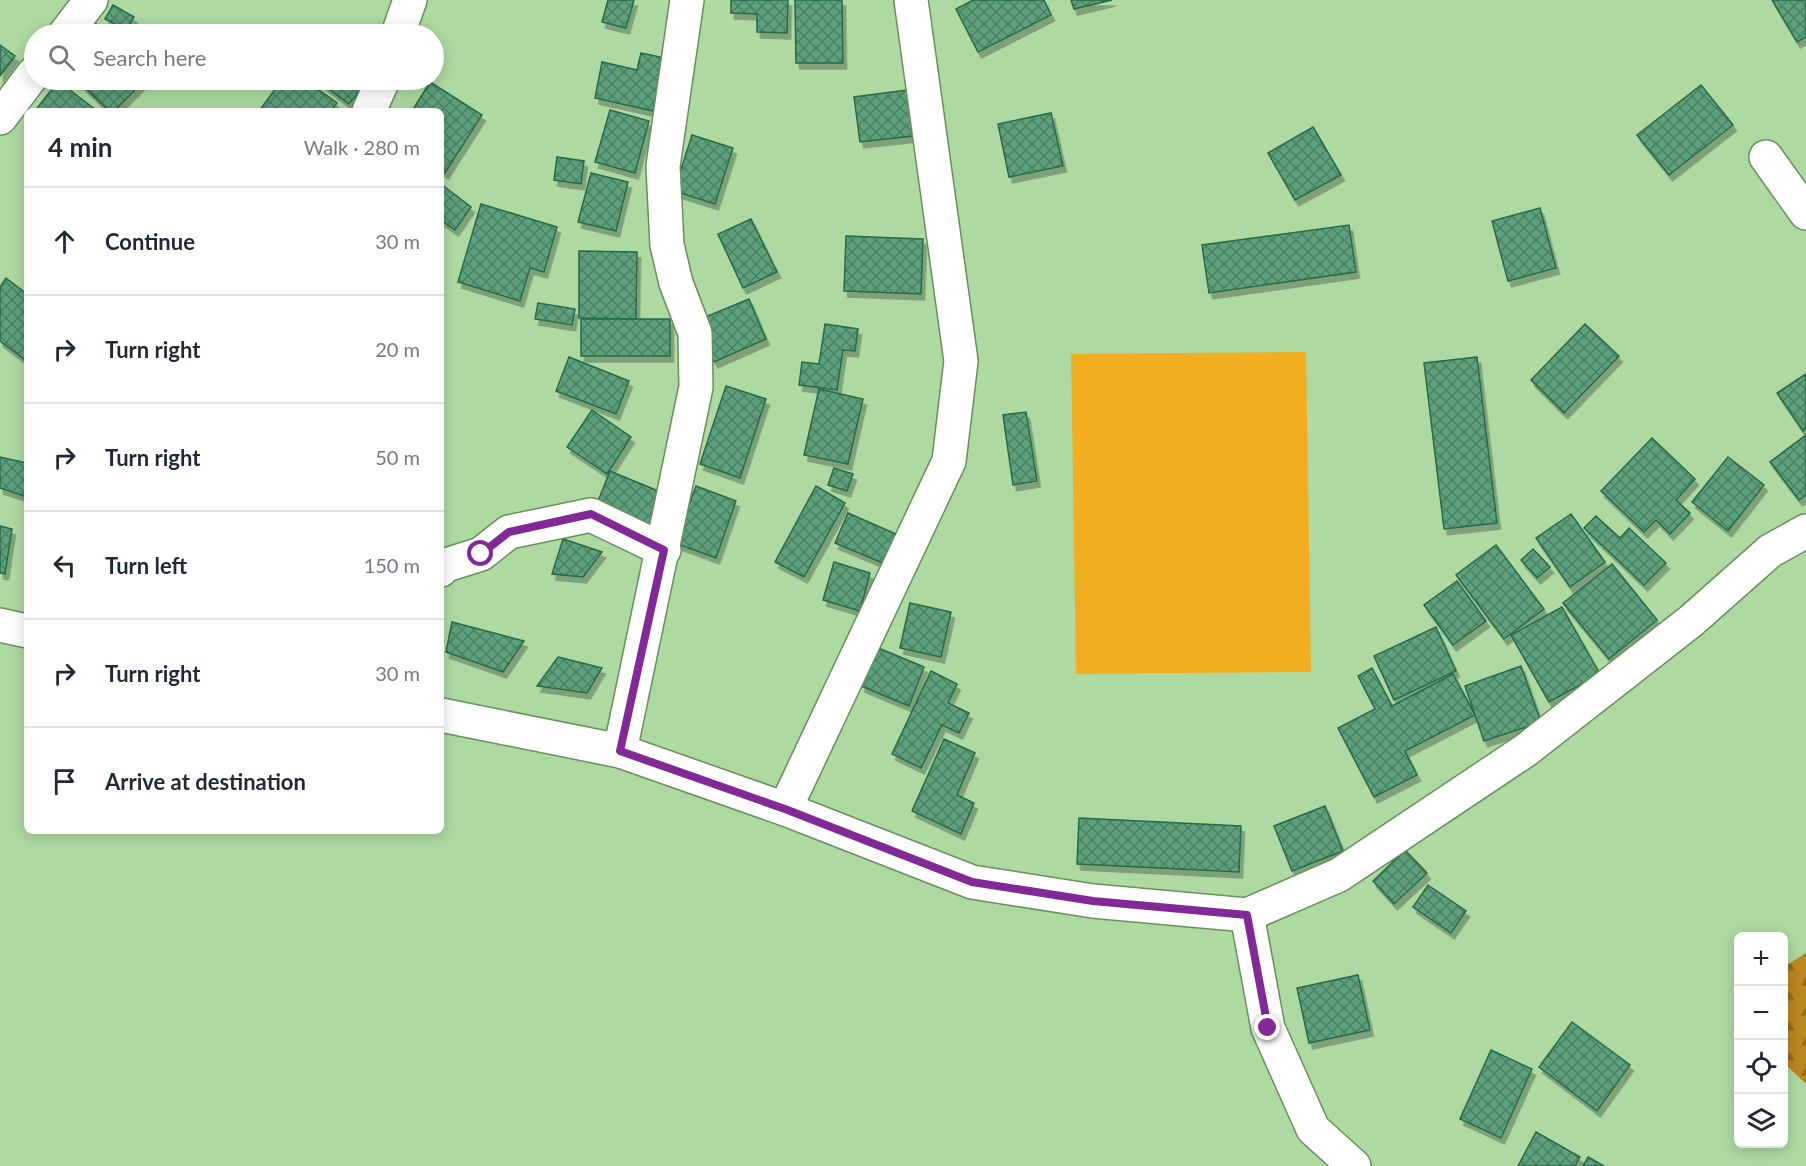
<!DOCTYPE html>
<meta charset="utf-8">
<style>
:root{--surface:#fff;--page:#f6f6f7;--text:#1f2937;--muted:#747a83;--line:#e0e1e3}
body{margin:0;font-family:Lato,sans-serif;background:var(--page);color:var(--text)}
.controls{position:absolute;right:18px;bottom:18px;display:grid;overflow:hidden;border-radius:9px;box-shadow:0 3px 15px #0003}
.controls button{width:54px;height:54px;display:grid;place-items:center;padding:0;border:0;border-bottom:2px solid var(--line);background:var(--surface);color:var(--text);font:30px sans-serif}
.stop{position:absolute;width:18px;height:18px;margin:-14px;border:4px solid #812997;border-radius:50%;background:#fff}
.stop.end{background:#812997;border-color:#fff;box-shadow:0 2px 6px #0008}
.list{margin:0;padding:0;list-style:none}
h2{display:flex;justify-content:space-between;align-items:center;height:78px;margin:0;padding:0 24px;font-size:26px}
h2 small{font-size:20px;font-weight:400;color:var(--muted)}
.list li{display:grid;grid-template-columns:39px 1fr auto;gap:18px;align-items:center;box-sizing:border-box;height:108px;padding:0 24px;border-top:2px solid var(--line)}
.list b{display:block;font-size:22px;white-space:nowrap}
.list em{font-size:20px;font-style:normal;color:var(--muted)}
.icon{flex:none;width:33px;height:33px;fill:none;stroke:currentColor;stroke-width:2;stroke-linecap:round;stroke-linejoin:round}
.map{position:relative;flex:none;width:1806px;height:1166px;overflow:hidden}
.search{position:absolute;background:var(--surface);box-shadow:0 3px 15px #0003;left:24px;top:24px;width:420px;height:66px;display:flex;align-items:center;gap:15px;box-sizing:border-box;padding:0 21px;border-radius:33px;color:var(--muted);font-size:22px}
.panel{position:absolute;background:var(--surface);box-shadow:0 3px 15px #0003;left:24px;top:108px;width:420px;height:726px;border-radius:9px}
.map>svg:first-child{display:block}
.grass{fill:#f2ae21}
.forest{fill:url(#forest-firs)}
.building{fill:url(#building-cross-hatch);stroke:#256a49;stroke-width:1.5;filter:url(#shadow)}
.lines{fill:none;stroke-linecap:round;stroke-linejoin:round}
.street-casing{stroke:#68905c;stroke-width:36}
.street{stroke:#fff;stroke-width:33}
.route{stroke:#812997;stroke-width:8}
</style>
<div class="map">
<svg width="1806" height="1166" viewBox="0 0 1806 1166">
<defs>
<pattern id="forest-firs" width="22" height="20" patternUnits="userSpaceOnUse" patternTransform="scale(1.5)"><rect width="22" height="20" fill="#bb871f"/><path d="M5 1l3.5 6h-7zM16 11l3.5 6h-7z" fill="#966d19"/></pattern>
<pattern id="building-cross-hatch" width="8" height="8" patternUnits="userSpaceOnUse" patternTransform="scale(1.5)"><rect width="8" height="8" fill="#5da07b"/><path d="M0 0l8 8M0 8l8-8" fill="none" stroke="#4b8163"/></pattern>
<filter id="shadow"><feDropShadow dx="3.5" dy="6" stdDeviation="0" flood-color="#0004"/></filter>
</defs>
<rect width="100%" height="100%" fill="#aedaa2"/>
<!-- grass -->
<polygon class="grass" points="1306,352 1311,672 1076,674 1071,354"/>
<!-- forest -->
<polygon class="forest" points="1806,953 1806,1084 1784,1063 1784,967"/>
<!-- building -->
<g class="building">
<polygon points="608,0 634,0 626,28 602,22"/>
<polygon points="731,0 788,0 787,33 757,32 757,14 731,13"/>
<polygon points="795,0 842,0 843,63 796,63"/>
<polygon points="973,0 1044,0 1051,15 978,52 956,9"/>
<polygon points="1071,0 1112,0 1074,9"/>
<polygon points="1772,0 1806,0 1806,37 1797,42"/>
<polygon points="113,5 134,17 126,30 105,19"/>
<polygon points="92,20 107,34 78,34"/>
<polygon points="356,25 368,34 348,34"/>
<polygon points="0,45 15,56 0,76"/>
<polygon points="641,53 665,58 653,111 595,98 602,62 637,70"/>
<polygon points="77,80 145,80 114,111 109,111"/>
<polygon points="282,80 305,80 337,103 331,111 259,111"/>
<polygon points="317,80 368,80 349,104"/>
<polygon points="58,81 96,110 95,111 35,111"/>
<polygon points="430,82 482,115 445,173 441,170 441,111 412,111"/>
<polygon points="1701,85 1733,125 1669,175 1637,135"/>
<polygon points="907,90 913,136 860,142 854,97"/>
<polygon points="610,110 649,121 635,173 595,162"/>
<polygon points="1051,113 1063,166 1009,177 998,124"/>
<polygon points="1313,127 1341,175 1295,200 1268,153"/>
<polygon points="692,135 733,148 715,204 674,191"/>
<polygon points="557,157 584,161 581,184 554,180"/>
<polygon points="591,173 628,182 616,231 578,222"/>
<polygon points="441,184 471,207 455,230 441,220"/>
<polygon points="481,204 557,227 544,272 530,268 520,301 458,282"/>
<polygon points="1540,208 1556,268 1508,281 1492,221"/>
<polygon points="751,219 777,272 743,288 718,234"/>
<polygon points="1349,225 1356,272 1209,293 1202,245"/>
<polygon points="846,236 923,239 921,294 844,291"/>
<polygon points="579,251 637,252 636,319 579,318"/>
<polygon points="6,278 27,294 27,354 24,359 0,341 0,287"/>
<polygon points="749,299 766,339 714,362 696,321"/>
<polygon points="538,303 575,309 572,325 535,319"/>
<rect x="581" y="319" width="89" height="37"/>
<polygon points="825,324 858,329 855,351 843,350 837,390 799,385 802,362 819,364"/>
<polygon points="1585,324 1619,356 1564,413 1531,380"/>
<polygon points="569,357 629,381 616,414 556,391"/>
<polygon points="1477,357 1497,523 1444,529 1424,363"/>
<polygon points="1806,374 1806,428 1803,431 1777,393"/>
<polygon points="726,386 766,399 740,478 700,464"/>
<polygon points="819,389 863,399 848,464 804,455"/>
<polygon points="592,410 631,437 607,474 567,447"/>
<polygon points="1026,412 1037,481 1013,485 1003,415"/>
<polygon points="1806,435 1806,495 1799,500 1770,462"/>
<polygon points="1652,438 1695,479 1676,500 1690,513 1670,534 1656,520 1644,532 1601,491"/>
<polygon points="0,457 27,463 27,497 0,488"/>
<polygon points="1728,457 1764,485 1728,531 1692,502"/>
<polygon points="834,468 853,474 847,491 828,485"/>
<polygon points="610,471 663,493 648,533 594,511"/>
<polygon points="696,486 736,501 716,558 675,543"/>
<polygon points="816,486 845,503 804,577 775,562"/>
<polygon points="848,513 898,535 885,564 835,543"/>
<polygon points="1571,514 1605,562 1570,587 1536,538"/>
<polygon points="1596,516 1620,538 1629,528 1666,563 1644,585 1584,528"/>
<polygon points="0,526 12,529 5,574 0,573"/>
<polygon points="563,539 602,552 583,577 552,574"/>
<polygon points="1496,545 1544,609 1504,639 1456,575"/>
<polygon points="1533,549 1550,567 1537,578 1521,560"/>
<polygon points="834,562 870,573 860,611 823,600"/>
<polygon points="1612,564 1657,620 1609,659 1563,603"/>
<polygon points="1457,581 1486,621 1453,645 1424,605"/>
<polygon points="910,603 951,612 941,657 900,648"/>
<polygon points="1562,607 1600,674 1549,702 1511,635"/>
<polygon points="452,622 524,641 503,672 446,652"/>
<polygon points="1436,627 1456,671 1394,700 1374,656"/>
<polygon points="876,647 924,667 909,706 861,686"/>
<polygon points="558,657 602,668 587,693 537,686"/>
<polygon points="1521,666 1541,722 1484,741 1465,686"/>
<polygon points="1372,668 1392,706 1453,674 1475,715 1405,751 1417,775 1374,797 1338,728 1375,709 1358,676"/>
<polygon points="931,671 957,684 948,703 969,713 959,733 942,725 921,768 892,754"/>
<polygon points="944,739 975,753 957,795 974,803 961,834 912,811"/>
<polygon points="1325,806 1343,851 1292,871 1274,826"/>
<polygon points="1079,818 1241,826 1239,872 1077,864"/>
<polygon points="1405,850 1427,873 1394,904 1373,881"/>
<polygon points="1428,885 1466,911 1451,933 1413,907"/>
<polygon points="1358,975 1370,1030 1309,1043 1297,988"/>
<polygon points="1572,1022 1630,1065 1597,1111 1539,1067"/>
<polygon points="1491,1050 1532,1069 1501,1138 1460,1119"/>
<polygon points="1536,1132 1580,1157 1575,1166 1518,1166"/>
<polygon points="1588,1157 1604,1166 1583,1166"/>
</g>
<g class="lines">
<defs>
<g id="street">
<polyline points="65,34 91,0"/>
<polyline points="398,34 410,0"/>
<polyline points="369,111 383,80"/>
<polyline points="0,118 34,73"/>
<polyline points="1766,157 1806,213"/>
<polyline points="441,570 443,566 481,554 509,532 591,515 664,550"/>
<polyline points="0,625 27,631"/>
<polyline points="441,715 620,751 785,809 972,882 1093,901 1247,915 1339,875 1526,750 1691,621 1770,551 1806,531"/>
<polyline points="620,751 696,387 695,333 676,283 667,245 663,166 687,0"/>
<polyline points="785,809 949,461 961,361 911,0"/>
<polyline points="1247,915 1268,1028 1313,1129 1354,1166"/>
</g>
</defs>
<!-- street casing -->
<use href="#street" class="street-casing"/>
<!-- street -->
<use href="#street" class="street"/>
</g>
<g class="lines">
<!-- route -->
<polyline class="route" points="481,554 509,532 591,514 664,550 620,751 785,809 972,882 1093,901 1247,915 1268,1028"/>
</g>
</svg>
<div class="controls">
<button>+</button>
<button>−</button>
<button><svg class="icon" aria-label="locate" viewBox="0 0 24 24"><circle cx="12" cy="12" r="6"/><path d="M12 2v4M12 18v4M2 12h4M18 12h4"/></svg></button>
<button><svg class="icon" aria-label="layers" viewBox="0 0 24 24"><path d="M12 4l9 5-9 5-9-5zM3 14l9 5 9-5"/></svg></button>
</div>
<div class="stop" style="left:481px;top:554px"></div>
<div class="stop end" style="left:1268px;top:1028px"></div>
<div class="search"><svg class="icon" aria-label="search" viewBox="0 0 24 24"><circle cx="10" cy="10" r="6"/><path d="M15 15l6 6"/></svg>Search here</div>
<section class="panel">
<h2>4 min<small>Walk · 280 m</small></h2>
<ul class="list">
<li><svg class="icon" aria-label="ahead" viewBox="0 0 24 24"><path d="M12 20V5M6 11l6-6 6 6"/></svg><div><b>Continue</b></div><em>30 m</em></li>
<li><svg class="icon" aria-label="right" viewBox="0 0 24 24"><path d="M7 20v-9h11M14 6l5 5-5 5"/></svg><div><b>Turn right</b></div><em>20 m</em></li>
<li><svg class="icon" aria-label="right" viewBox="0 0 24 24"><path d="M7 20v-9h11M14 6l5 5-5 5"/></svg><div><b>Turn right</b></div><em>50 m</em></li>
<li><svg class="icon" aria-label="left" viewBox="0 0 24 24"><path d="M17 20v-9H6M10 6l-5 5 5 5"/></svg><div><b>Turn left</b></div><em>150 m</em></li>
<li><svg class="icon" aria-label="right" viewBox="0 0 24 24"><path d="M7 20v-9h11M14 6l5 5-5 5"/></svg><div><b>Turn right</b></div><em>30 m</em></li>
<li><svg class="icon" aria-label="arrive" viewBox="0 0 24 24"><path d="M6 21V4h12l-3 4 3 4H6"/></svg><div><b>Arrive at destination</b></div></li>
</ul>
</section>
</div>
